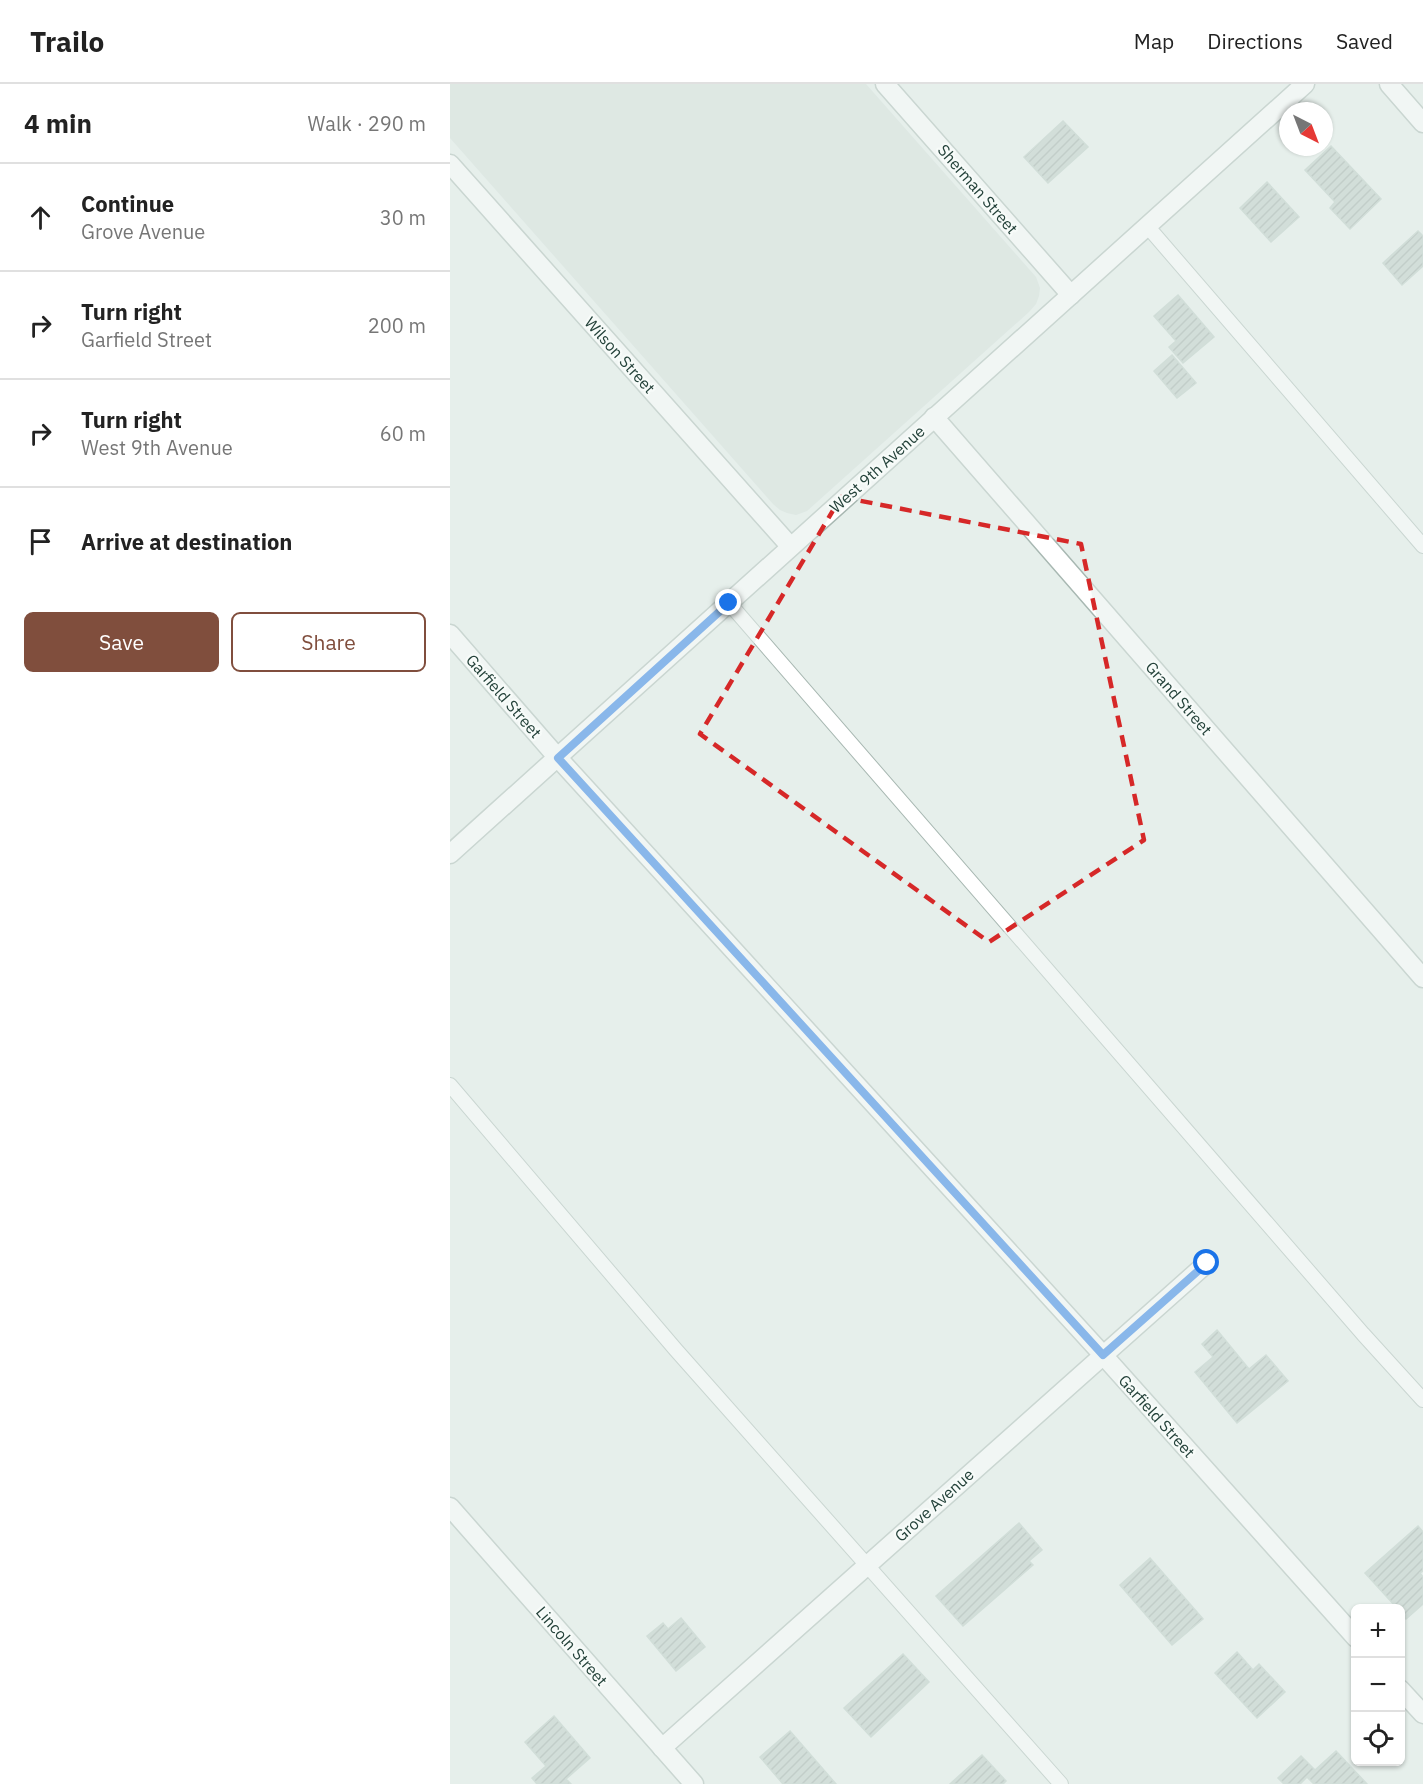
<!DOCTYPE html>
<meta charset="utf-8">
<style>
:root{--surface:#fff;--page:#f2f2f2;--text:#222;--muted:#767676;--line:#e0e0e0;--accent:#804e3d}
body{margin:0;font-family:"IBM Plex Sans",sans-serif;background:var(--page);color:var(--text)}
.controls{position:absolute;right:18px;bottom:18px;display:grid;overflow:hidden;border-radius:9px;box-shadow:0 2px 4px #0004}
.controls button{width:54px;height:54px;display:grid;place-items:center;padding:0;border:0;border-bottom:2px solid var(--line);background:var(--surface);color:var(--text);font:30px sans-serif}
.compass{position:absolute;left:829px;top:18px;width:54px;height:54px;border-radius:50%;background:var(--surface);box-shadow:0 2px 4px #0004;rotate:138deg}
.stop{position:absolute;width:18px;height:18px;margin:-14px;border:4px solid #1a73e8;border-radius:50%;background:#fff}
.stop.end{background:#1a73e8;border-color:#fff;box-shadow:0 2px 6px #0008}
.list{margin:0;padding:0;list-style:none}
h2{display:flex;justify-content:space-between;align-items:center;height:78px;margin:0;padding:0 24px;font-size:26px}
h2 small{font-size:20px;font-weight:400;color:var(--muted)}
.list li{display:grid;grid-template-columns:39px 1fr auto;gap:18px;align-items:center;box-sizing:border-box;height:108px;padding:0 24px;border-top:2px solid var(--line)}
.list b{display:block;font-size:22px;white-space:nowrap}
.list p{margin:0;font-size:20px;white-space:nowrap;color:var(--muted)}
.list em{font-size:20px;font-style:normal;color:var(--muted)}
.actions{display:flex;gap:12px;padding:18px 24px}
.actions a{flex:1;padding:14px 0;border:2px solid var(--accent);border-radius:9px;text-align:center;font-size:21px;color:var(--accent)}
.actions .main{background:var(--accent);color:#fff}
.icon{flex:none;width:33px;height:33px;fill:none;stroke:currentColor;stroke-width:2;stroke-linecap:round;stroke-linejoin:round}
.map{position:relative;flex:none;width:973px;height:1700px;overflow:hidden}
header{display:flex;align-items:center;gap:36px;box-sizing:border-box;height:84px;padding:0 30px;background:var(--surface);border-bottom:2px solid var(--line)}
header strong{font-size:28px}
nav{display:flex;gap:33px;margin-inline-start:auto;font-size:21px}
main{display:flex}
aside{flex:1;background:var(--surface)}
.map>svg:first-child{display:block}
.built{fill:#d4dfda}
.building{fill:url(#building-hatch);stroke:#b8c9c2;stroke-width:1.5}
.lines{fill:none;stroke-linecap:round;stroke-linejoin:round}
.service-casing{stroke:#a8b8b2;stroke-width:16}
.minor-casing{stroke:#a8b8b2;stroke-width:21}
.tertiary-casing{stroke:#a8b8b2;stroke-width:21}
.service{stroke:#fff;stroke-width:14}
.minor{stroke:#fff;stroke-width:18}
.tertiary{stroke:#fff;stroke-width:18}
.route{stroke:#1a73e8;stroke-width:8}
.marked{fill:none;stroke:#d62828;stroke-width:4.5;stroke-dasharray:12 8;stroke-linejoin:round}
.labels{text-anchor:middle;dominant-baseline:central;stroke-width:4.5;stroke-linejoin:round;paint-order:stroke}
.street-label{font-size:16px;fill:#24423a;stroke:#f7fbf9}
</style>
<header>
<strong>Trailo</strong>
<nav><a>Map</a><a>Directions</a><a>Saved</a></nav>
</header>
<main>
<aside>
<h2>4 min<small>Walk · 290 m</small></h2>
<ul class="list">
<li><svg class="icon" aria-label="ahead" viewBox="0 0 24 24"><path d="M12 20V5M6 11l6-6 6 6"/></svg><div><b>Continue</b><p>Grove Avenue</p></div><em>30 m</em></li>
<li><svg class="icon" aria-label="right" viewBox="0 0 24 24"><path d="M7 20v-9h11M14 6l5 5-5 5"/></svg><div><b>Turn right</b><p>Garfield Street</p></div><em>200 m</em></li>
<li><svg class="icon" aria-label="right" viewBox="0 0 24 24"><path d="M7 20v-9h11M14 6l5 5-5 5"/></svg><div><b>Turn right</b><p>West 9th Avenue</p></div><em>60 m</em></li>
<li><svg class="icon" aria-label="arrive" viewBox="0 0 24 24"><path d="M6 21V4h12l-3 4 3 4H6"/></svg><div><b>Arrive at destination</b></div></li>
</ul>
<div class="actions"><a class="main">Save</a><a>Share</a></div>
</aside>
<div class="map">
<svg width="973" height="1700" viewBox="0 0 973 1700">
<defs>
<pattern id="building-hatch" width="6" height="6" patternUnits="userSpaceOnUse" patternTransform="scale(1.5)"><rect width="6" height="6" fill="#bbcac4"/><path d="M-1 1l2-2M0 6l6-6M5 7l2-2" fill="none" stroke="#98a6a0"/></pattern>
</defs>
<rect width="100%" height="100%" fill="#e6efeb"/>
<!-- built -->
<polygon class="built" points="0,0 416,0 586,193 590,204 589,212 586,220 579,228 357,427 346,431 337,429 330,426 323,420 0,54"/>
<!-- building -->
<g class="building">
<polygon points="613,37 638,63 598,99 574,73"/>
<polygon points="881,62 931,115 900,145 880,124 885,118 855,86"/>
<polygon points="817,98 849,133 821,158 790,124"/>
<polygon points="968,147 973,152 973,182 952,201 933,179"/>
<polygon points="728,211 764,253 733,279 719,263 726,257 704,232"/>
<polygon points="722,271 746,299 727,314 704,287"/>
<polygon points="767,1246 799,1285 816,1271 838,1297 787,1339 745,1288 763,1273 752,1260"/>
<polygon points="569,1439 592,1466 579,1477 583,1481 513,1542 486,1512"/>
<polygon points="968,1442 973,1448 973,1487 970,1489 973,1493 973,1520 956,1535 950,1529 950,1524 947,1524 915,1489"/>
<polygon points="700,1474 753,1535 722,1561 670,1501"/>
<polygon points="231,1534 255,1563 226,1587 197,1552 213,1539 218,1545"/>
<polygon points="787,1568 803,1586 809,1580 835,1608 807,1634 765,1589"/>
<polygon points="453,1570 479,1598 421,1653 394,1624"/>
<polygon points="104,1632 140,1674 116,1695 121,1700 87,1700 82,1694 96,1682 75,1658"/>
<polygon points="340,1647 386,1700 333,1700 310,1673"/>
<polygon points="886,1667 917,1700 864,1700 857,1693 850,1700 834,1700 828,1694 851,1672 865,1686"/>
<polygon points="532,1671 556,1697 553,1700 500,1700"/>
</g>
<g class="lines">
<defs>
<g id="service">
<polyline points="698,143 973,462"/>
<polyline points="279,519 913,1250 973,1316"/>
<polyline points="0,1001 226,1266 611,1700"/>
</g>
<g id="minor">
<polyline points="435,0 621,211"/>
<polyline points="939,0 973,39"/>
<polyline points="0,80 340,462"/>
<polyline points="484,333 973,894"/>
<polyline points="0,550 108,674 653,1271 906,1554"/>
<polyline points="0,1423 244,1700"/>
<polyline points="950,1605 973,1630"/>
<polyline points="212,1664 757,1179"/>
</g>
<polyline id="tertiary" points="0,770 855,0"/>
</defs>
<!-- service casing -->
<use href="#service" class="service-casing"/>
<!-- minor casing -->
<use href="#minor" class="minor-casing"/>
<!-- tertiary casing -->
<use href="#tertiary" class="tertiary-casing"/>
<!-- service -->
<use href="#service" class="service"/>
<!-- minor -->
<use href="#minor" class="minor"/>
<!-- tertiary -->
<use href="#tertiary" class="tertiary"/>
</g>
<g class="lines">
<!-- route -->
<polyline class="route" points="279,519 108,674 653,1271 757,1179"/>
</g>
<!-- marked area -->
<path d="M0 0H973V1700H0ZM391,413l240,47 63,296 -155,102 -289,-208z" fill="#e6efeb" fill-opacity=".55" fill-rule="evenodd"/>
<path class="marked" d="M391,413l240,47 63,296 -155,102 -289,-208z"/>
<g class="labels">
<!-- street labels -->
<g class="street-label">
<text transform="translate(528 105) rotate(49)">Sherman Street</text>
<text transform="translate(170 271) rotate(48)">Wilson Street</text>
<text transform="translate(427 385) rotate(-42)">West 9th Avenue</text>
<text transform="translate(54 612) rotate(49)">Garfield Street</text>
<text transform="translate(729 614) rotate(49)">Grand Street</text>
<text transform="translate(707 1332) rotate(48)">Garfield Street</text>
<text transform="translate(484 1421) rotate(-42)">Grove Avenue</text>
<text transform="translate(122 1562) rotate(49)">Lincoln Street</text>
</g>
</g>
</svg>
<div class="controls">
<button>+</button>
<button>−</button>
<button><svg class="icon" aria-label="locate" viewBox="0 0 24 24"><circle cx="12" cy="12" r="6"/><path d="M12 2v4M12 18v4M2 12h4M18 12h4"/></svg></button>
</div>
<svg class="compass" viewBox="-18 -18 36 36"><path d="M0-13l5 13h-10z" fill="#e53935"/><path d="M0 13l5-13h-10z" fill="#767676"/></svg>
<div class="stop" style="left:757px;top:1179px"></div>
<div class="stop end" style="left:279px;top:519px"></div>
</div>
</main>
